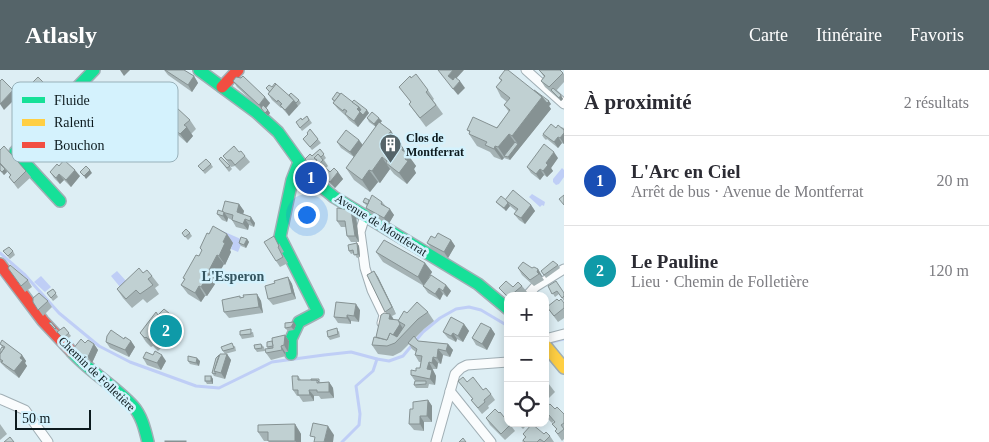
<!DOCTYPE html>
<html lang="fr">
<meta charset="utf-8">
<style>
:root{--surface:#fff;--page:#f2f2f3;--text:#2b2b33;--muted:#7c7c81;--line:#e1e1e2;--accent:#556469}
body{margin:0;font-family:Georgia,serif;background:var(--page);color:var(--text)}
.controls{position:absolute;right:15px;bottom:15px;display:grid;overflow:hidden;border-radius:10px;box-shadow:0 2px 12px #0003}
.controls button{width:45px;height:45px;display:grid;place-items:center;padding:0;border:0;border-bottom:1px solid var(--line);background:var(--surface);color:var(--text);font:25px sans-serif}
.scale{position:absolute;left:15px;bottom:12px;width:76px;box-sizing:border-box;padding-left:5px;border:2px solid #0c1a1e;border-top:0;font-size:14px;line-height:18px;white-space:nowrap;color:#0c1a1e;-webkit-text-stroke:4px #d4f2fd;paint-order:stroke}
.you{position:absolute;left:306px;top:144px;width:18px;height:18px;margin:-12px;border:4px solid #fff;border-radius:50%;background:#1a73e8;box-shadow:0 0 0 8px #1a73e833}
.badge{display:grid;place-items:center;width:32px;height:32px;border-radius:50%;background:var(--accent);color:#fff;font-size:16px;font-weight:700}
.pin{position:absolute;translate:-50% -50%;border:2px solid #fff;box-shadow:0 1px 5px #0006}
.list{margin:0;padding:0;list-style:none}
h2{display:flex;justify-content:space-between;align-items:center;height:65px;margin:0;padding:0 20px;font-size:21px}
h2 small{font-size:16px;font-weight:400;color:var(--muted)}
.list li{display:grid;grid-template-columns:32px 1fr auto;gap:15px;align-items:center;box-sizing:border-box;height:90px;padding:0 20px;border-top:1px solid var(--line)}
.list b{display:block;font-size:19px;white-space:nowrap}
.list p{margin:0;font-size:16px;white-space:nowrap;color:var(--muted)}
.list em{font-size:16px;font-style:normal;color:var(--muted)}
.icon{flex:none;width:28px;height:28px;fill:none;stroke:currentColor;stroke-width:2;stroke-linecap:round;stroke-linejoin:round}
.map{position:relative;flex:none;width:564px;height:372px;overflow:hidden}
header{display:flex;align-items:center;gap:30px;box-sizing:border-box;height:70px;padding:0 25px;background:var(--accent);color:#fff}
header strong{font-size:24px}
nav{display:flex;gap:28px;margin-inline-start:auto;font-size:18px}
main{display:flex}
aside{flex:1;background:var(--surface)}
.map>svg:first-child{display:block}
.water{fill:#bfcef6}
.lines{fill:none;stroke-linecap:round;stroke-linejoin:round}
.stream{stroke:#bfcef6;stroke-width:3}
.street-casing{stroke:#a1afb5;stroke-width:11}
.fast-casing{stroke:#a1afb5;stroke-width:14}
.slow-casing{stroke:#a1afb5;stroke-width:14}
.jam-casing{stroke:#a1afb5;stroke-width:14}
.street{stroke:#fafcfd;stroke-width:9}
.fast{stroke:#16e098;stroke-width:11}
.slow{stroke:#ffcf43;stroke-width:11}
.jam{stroke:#f24e42;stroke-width:11}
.wall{fill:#a5b3b5}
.shaded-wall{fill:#869293}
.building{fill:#c0d0d2;stroke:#869293}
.labels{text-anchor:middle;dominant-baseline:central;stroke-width:5;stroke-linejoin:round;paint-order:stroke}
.poi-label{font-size:12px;font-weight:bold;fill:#0c1a1e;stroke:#d4f2fd;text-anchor:start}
.street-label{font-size:12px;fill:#0c1a1e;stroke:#d4f2fd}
.neighbourhood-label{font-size:14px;font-weight:bold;fill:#355661;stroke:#d4f2fd}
.key{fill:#d4f2fd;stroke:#98b1ba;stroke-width:1}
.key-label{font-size:14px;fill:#0c1a1e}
</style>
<header>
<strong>Atlasly</strong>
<nav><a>Carte</a><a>Itinéraire</a><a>Favoris</a></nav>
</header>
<main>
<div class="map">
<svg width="564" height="372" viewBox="0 0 564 372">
<rect width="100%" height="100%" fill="#ddeef4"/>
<!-- water -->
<g class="water">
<polygon points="562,98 564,100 564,107 559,114 556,115 553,112 553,109"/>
<polygon points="532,124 545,132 544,136 542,135 540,137 529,127"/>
<polygon points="218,159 243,170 238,182 231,179 233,173 213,172"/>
<polygon points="117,201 127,212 120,217 111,206"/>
<polygon points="41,206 51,217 45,222 34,212"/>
</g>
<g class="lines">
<!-- stream -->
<g class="stream">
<polyline points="0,183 25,205 59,243 99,276 130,292 196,316 219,318 272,292 324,285 351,282 377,289 389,291 403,286 423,262 440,248 456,239 469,237 481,240 508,256"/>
<polyline points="548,273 564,269"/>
<polyline points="342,372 359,355 360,344 356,316 373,301 377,289"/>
</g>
<defs>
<g id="street">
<polyline points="526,0 564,34"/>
<polyline points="365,146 360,162 365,198 372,220 384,245 382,253"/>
<polyline points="527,226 535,217 564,199"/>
<polyline points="545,269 564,264"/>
<polyline points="450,321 491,372"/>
<polyline points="0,329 25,340 48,372"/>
<polyline points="436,372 455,304 461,298 467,295 508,292"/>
</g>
<g id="fast">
<polyline points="199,0 256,42 278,62 311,108 334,127 478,214 508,239"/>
<polyline points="60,131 15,82 94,0"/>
<path d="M72,282c18,20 43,34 61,54 9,10 12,24 15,36"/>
<polyline points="291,284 291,269 299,252 318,242 280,167 292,110 299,92"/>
</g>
<polyline id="slow" points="545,275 564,298"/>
<g id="jam">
<polyline points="222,17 238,0"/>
<polyline points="0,194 43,251 72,282"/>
</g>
</defs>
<!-- street casing -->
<use href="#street" class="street-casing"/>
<!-- fast casing -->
<use href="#fast" class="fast-casing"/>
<!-- slow casing -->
<use href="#slow" class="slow-casing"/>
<!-- jam casing -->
<use href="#jam" class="jam-casing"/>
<!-- street -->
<use href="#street" class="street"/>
<!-- fast -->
<use href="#fast" class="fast"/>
<!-- slow -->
<use href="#slow" class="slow"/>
<!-- jam -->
<use href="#jam" class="jam"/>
</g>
<!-- wall -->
<g class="wall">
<polygon points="164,0 184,0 194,6 198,13 192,22 168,5"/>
<polygon points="539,0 563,3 564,4 564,12 556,21 563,29 561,31 545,17 541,11 544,7"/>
<polygon points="411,8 428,20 434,29 433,30 443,44 426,57 409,34 411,32 399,17"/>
<polygon points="499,8 551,34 549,36 551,39 510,90 504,88 502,90 494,87 490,82 477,76 469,64 469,62 467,60 497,57 509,42 504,35 507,32 501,27 496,17 501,11"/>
<polygon points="233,11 270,33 266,38 270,43 268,46 237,17"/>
<polygon points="30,15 50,19 55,25 47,33 35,21"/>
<polygon points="272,17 299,30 301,33 289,46 282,38 281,38 272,30 268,24 269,22 266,18"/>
<polygon points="86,28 105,40 109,46 100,56 82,39 78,32"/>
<polygon points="112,29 134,29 138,35 135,38 137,41 134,44 136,46 131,50 116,35"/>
<polygon points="332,29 352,32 369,43 358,57 349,50 346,46 338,39 333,33 334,32"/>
<polygon points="145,33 159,34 168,38 173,42 190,50 196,59 191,64 193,66 187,73 152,42"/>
<polygon points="307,46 312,53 302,61 296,52 302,50"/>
<polygon points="367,48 382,51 380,53 391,61 416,96 414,99 416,103 407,114 394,104 390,99 380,113 378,112 370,122 354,110 346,98 354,87 341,78 337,72 359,70 363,75 376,57 369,52"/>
<polygon points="561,57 564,58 564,74 562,73 558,78 547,69 546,70 544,68 542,65 556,58"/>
<polygon points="310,59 321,73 312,80 303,69 308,64"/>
<polygon points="59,69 52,88 41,85 36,78"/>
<polygon points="72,70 98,75 103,81 92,90 77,76"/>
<polygon points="320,79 326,88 324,90 328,96 326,98 330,102 338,102 343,109 335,118 317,103 305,89 312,86"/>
<polygon points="0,80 26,101 31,107 18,119 9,107 10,105 7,101 7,102 4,105 0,101"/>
<polygon points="239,82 245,86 250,92 240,101 235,96 231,97 223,86"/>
<polygon points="558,88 551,98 553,101 547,107 544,105 540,110 531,103 527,97"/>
<polygon points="219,89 230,96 232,99 229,102"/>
<polygon points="211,94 213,97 205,104 198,96"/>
<polygon points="50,102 80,106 71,117 64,110 60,114 54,108"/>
<polygon points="369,130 382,132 394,145 388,155 370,144 366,138 367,136 363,132"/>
<polygon points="506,130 531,135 535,141 525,154 519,150 514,144 516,141 510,136 506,141 499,135 496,132"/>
<polygon points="239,134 244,141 243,144 255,153 254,157 249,155 248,160 236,157 232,150 228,148 227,152 222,150 217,144"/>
<polygon points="351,140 356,146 359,172 351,172 347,166 346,157 341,157 337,151"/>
<polygon points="182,163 190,163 192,166 188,170"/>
<polygon points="209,164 227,164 233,173 230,180 231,182 225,195 224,194 214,212 215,214 207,226 205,226 201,232 188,224 181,215 185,210 183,208 199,186 202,181 200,178"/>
<polygon points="435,168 451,170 455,176 448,188 432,179 427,173"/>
<polygon points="247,169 249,172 246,178 241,176 239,173"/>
<polygon points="279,173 284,182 282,183 288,193 280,197 276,191"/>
<polygon points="357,173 359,176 360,187 357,188 354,183 351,184 349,181"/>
<polygon points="3,181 13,181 15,185 10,189"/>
<polygon points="376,182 425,193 432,202 427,211 446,215 451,221 447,227 443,224 440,230 428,223 423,216 424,216 383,192"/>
<polygon points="558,195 560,198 546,208 541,201"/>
<polygon points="8,198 28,210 32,217 25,222"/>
<polygon points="518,198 532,198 538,199 542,206 542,207 544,210 534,216 522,205"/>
<polygon points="374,201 378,207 396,244 392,246 394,250 398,250 407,243 428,242 434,251 424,259 415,268 418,271 448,274 453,280 450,287 443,285 441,294 438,293 437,299 433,299 433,300 436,306 435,315 429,314 428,318 416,318 414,315 415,311 411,305 420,298 421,292 419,292 415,285 416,282 412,279 409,274 401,282 393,286 378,284 372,275 376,267 386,243 367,205"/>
<polygon points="143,203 152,206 159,215 155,218 159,224 147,233 143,229 132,238 123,228 117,219"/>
<polygon points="288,207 292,214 296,229 273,235 268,229 275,213"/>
<polygon points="522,216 527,222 522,226 508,226 508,228 499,218"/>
<polygon points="548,216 564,223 564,231 559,224 555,227"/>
<polygon points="53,219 58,227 53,231 47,223"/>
<polygon points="257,224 261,231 263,243 229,248 224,242 241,228"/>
<polygon points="48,231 52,237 43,246 33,232"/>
<polygon points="559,231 564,233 564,248 558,252 547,237"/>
<polygon points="360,240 359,252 351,251 351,254 338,253 334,247"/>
<polygon points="158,245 175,248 181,257 172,267 174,269 164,278 162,277 158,281 153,276 151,277 146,272 140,263"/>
<polygon points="49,253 56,258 59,261 57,263"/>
<polygon points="464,254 469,261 463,272 457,269 456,272 448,268 443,262"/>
<polygon points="296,255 294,260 288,261 285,258"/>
<polygon points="64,257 71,266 65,271 57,262"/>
<polygon points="491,258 495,264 487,280 476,275 472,268"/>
<polygon points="339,261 340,267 330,270 328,267"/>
<polygon points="253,262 254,267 242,269 240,265"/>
<polygon points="285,265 289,271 288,282 285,282 286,286 271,290 266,283 269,279 267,277 272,271"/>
<polygon points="124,269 131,271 135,277 129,287 110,278 106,272"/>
<polygon points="0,274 22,285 26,291 25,293 27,296 19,308 6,298 0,292 0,280 2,277"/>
<polygon points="94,274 98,280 92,293 81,290 73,279"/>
<polygon points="261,274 264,277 265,281 257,282 255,279"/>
<polygon points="235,276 236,281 225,284 227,284 231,290 225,309 214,306 212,303 219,285 225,284 223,281"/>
<polygon points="143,288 166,291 161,300 147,295"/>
<polygon points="188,291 200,291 199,296 190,294"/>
<polygon points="211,306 213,309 213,314 207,314 205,311"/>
<polygon points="298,306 301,310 321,312 329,312 333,318 334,328 321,329 319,326 314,326 314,331 303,332 299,326 297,326 293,320"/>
<polygon points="545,309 555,322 545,332"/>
<polygon points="458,311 467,312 491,324 495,330 488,336 489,338 482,344 471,330 473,329"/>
<polygon points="428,330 432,336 432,352 424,352 424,361 414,360 409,354 413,339"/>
<polygon points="545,338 555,339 564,344 564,369 562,371 555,361 557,360 552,354 554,352 554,351 552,353 545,346"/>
<polygon points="499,343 509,353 515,361 505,370 490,355 486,348"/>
<polygon points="517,353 529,353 523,359"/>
<polygon points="0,354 7,364 0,370"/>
<polygon points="295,354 301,364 301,372 269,372 269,371 264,371 258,362"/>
<polygon points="523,364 544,364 550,366 554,372 523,372 522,371 525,367"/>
</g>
<!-- shaded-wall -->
<g class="shaded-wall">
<polygon points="120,0 130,0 124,6"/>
<polygon points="453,0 464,0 453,12 448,6"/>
<polygon points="194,6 198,13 192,22 188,15"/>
<polygon points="460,11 465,18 458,25 453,19"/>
<polygon points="50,19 55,25 47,33 42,27"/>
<polygon points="13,20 18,26 4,40 0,34"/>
<polygon points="561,25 563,29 561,31 559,28"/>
<polygon points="265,27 270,33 264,41 259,35"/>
<polygon points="542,27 549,31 551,34 549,36 551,39 510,90 508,87 518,74 512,66"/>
<polygon points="294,30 298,36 289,46 285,40"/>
<polygon points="166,34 172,44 168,48 162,39"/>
<polygon points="359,37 367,40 369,43 358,57 354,51 357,39"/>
<polygon points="105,40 109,46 100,56 96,50"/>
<polygon points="268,40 270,43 268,46 265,43"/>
<polygon points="379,48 382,51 376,58 374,54"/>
<polygon points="187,57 193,66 187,73 180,64"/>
<polygon points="391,61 399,73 402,86 391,77 387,66"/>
<polygon points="54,63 59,69 52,88 48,82"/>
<polygon points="564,63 564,74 560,68"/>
<polygon points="509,64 517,75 504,86 498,77"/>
<polygon points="558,67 562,73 558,78 554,72"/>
<polygon points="359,70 363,76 355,88 350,82"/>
<polygon points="495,76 504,88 502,90 494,79"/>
<polygon points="403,78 416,96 414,99 416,103 407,114 399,103 402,80"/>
<polygon points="554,82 558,88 551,98 553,101 547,107 543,101 546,93"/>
<polygon points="382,87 390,99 380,113 372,101"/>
<polygon points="5,99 7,102 4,105 2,102"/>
<polygon points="540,99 544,105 540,110 536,104"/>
<polygon points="75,100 80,106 71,117 66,110"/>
<polygon points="90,100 92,103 86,109 84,106"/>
<polygon points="369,100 378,112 370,122 362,110"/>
<polygon points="338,102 343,109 335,118 330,112"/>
<polygon points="59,104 64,110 60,114 56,108"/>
<polygon points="508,133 510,136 506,141 504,138"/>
<polygon points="239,134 244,141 242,148 237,142"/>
<polygon points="531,135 535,141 525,154 521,148"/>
<polygon points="390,139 394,145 388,155 384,148"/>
<polygon points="351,140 356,146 359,172 355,166"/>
<polygon points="224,142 228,148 227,152 223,146"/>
<polygon points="251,147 255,153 254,157 250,151"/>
<polygon points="245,149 249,155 248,160 243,154"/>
<polygon points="227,164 233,173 230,180 231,182 225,195 219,186 223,172"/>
<polygon points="247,169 249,172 246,178 244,175"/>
<polygon points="451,170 455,176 448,188 444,182"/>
<polygon points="357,173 359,176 360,187 358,184"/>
<polygon points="217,185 224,194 214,212 215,214 207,226 201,217 207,204"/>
<polygon points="425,193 432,202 424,216 418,207"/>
<polygon points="538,199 542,206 542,207 537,202"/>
<polygon points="374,201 378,207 396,244 392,237"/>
<polygon points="288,207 292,214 296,229 292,223"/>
<polygon points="446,215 451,221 447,227 443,221"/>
<polygon points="199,216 205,226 201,232 195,223"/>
<polygon points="439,218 443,224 440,230 435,224"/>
<polygon points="257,224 261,231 263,243 259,237"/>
<polygon points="356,234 360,240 359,252 354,246"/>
<polygon points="390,244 394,250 389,249"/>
<polygon points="347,245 351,251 351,254 347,248"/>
<polygon points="175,248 181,257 172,267 166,258"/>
<polygon points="294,252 296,255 294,260 291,257"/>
<polygon points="400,254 404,260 395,273 395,274 391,267"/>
<polygon points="464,254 469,261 463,272 458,266"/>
<polygon points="491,258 495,264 487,280 482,274"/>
<polygon points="453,263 457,269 456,272 451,266"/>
<polygon points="285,265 289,271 288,282 284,275"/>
<polygon points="131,271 135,277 129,287 125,280"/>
<polygon points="94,274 98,280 92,293 88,287"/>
<polygon points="448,274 453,280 450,287 446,281"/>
<polygon points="281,276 285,282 286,286 282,280"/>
<polygon points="438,279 443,285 441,294 437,288"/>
<polygon points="227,284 231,290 225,309 221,303"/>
<polygon points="22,285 26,291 25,293 27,296 19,308 14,301 20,288"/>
<polygon points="162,285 166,291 161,300 157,293"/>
<polygon points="433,287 438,293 437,299 432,293"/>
<polygon points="197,288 200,291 199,296 196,293"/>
<polygon points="429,292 436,306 435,315 430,309 427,299"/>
<polygon points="211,306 213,309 213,314 211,311"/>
<polygon points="329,312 333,318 334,328 329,322"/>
<polygon points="309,320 314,326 314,331 310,325"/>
<polygon points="428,330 432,336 432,352 427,346"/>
<polygon points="420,346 424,352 424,361 420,354"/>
<polygon points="295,354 301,364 301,372 296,372 295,371"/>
<polygon points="328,356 334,365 333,372 324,372"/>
</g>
<!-- building -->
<g class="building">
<polygon points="165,0 184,0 194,6 188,15"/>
<polygon points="438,0 453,0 448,6 453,10 455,7 460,11 453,19"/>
<polygon points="505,0 508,0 542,27 512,66 509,64 498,77 495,76 494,79 485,75 487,72 469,64 470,61 467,60 473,47 497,58 510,40 504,35 510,28 496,17 502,10 499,8"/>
<polygon points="539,0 560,0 563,3 549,17 541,11 545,6"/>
<polygon points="416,4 428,20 426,22 436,35 420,48 409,34 411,32 399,17 410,6 411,8"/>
<polygon points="243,6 265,27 259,35 233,11 236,7 241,8"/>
<polygon points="38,7 50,19 42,27 30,15"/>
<polygon points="2,9 13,20 0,34 0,11"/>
<polygon points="275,13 276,14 270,22 266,18 269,15 272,17"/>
<polygon points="276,14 294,30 285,40 280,35 282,34 278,30 277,32 268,24"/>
<polygon points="553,18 561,25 559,28 551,20"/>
<polygon points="534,20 549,31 547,33 542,27"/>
<polygon points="337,22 340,24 335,31 332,29"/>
<polygon points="291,23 299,30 296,33 289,25"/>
<polygon points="341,23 359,37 357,39 360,42 354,51 345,44 347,41 344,39 343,41 333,33"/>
<polygon points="149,27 159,34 162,32 166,34 162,39 164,41 168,37 173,42 177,38 190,50 184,55 187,57 180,64 145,33"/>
<polygon points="354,30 367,40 363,45 359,41 361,40 359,37 352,32"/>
<polygon points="263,35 268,40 265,43 261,38"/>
<polygon points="372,42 379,48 374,54 367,48"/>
<polygon points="307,46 309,50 300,58 296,52 301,48 302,50"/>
<polygon points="379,52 391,61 387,66 394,74 391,77 396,80 400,75 403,78 402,80 408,84 405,89 408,91 399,103 386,93 387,91 382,87 372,101 369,100 362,110 346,98"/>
<polygon points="551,54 556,58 558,55 564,60 564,63 560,68 558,67 554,72 543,64"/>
<polygon points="310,59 318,69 310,77 303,69 308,64 307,63"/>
<polygon points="346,60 359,70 350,82 337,72"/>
<polygon points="397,70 402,77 400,75 397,78 394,74"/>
<polygon points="515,72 518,74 508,87 504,86"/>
<polygon points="544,74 554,82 546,93 548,95 543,101 540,99 536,104 527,97"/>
<polygon points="4,76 26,101 14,113 9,107 11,105 0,93 0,80"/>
<polygon points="234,76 239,82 241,81 245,86 235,95 231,90 227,90 223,86"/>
<polygon points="320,79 324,84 321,87 318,84 314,88 317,90 312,97 314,100 305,89 310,84 312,86"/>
<polygon points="318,84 323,90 320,93 330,102 334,98 338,102 330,112 312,97 317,90 314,88"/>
<polygon points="221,87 230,96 227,98 219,89"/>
<polygon points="206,89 211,94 203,101 198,96"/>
<polygon points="64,90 75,100 66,110 59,104 56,108 50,102 57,94 59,96"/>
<polygon points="0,94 5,99 2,102 0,100"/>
<polygon points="86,96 90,100 84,106 80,102"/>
<polygon points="513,120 531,135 521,148 514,144 518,139 505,130"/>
<polygon points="372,125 382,132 381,134 390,139 384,148 366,138"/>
<polygon points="564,125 564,135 559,129"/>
<polygon points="501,126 506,130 508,133 504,138 496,132"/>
<polygon points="365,128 369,130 368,134 363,132"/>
<polygon points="225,131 239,134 237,142 251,147 250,151 245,149 243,154 232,150 233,145 222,142"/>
<polygon points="337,138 351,140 355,166 347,166 345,151 337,151"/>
<polygon points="218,140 224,142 223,146 217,144"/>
<polygon points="213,156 227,164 223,172 225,173 219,186 217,185 207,204 208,205 201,217 199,216 195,223 181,215 185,209 183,208 196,185 199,186 202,180 200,178 207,163 209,164"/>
<polygon points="186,159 190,163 185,167 182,163"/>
<polygon points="438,163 451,170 444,182 427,173 431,166 435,168"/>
<polygon points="274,166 279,176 278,177 283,187 276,191 264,172"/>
<polygon points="241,167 247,169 244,175 239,173"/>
<polygon points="384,170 425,193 418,207 376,182"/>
<polygon points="357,173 358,184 354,185 353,180 349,181 348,175"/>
<polygon points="9,177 13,181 8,186 3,181"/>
<polygon points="553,191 558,195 544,205 541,201"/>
<polygon points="523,192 532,198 534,197 538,199 537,202 539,204 530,210 518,198"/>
<polygon points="10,195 28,210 21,216 8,198"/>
<polygon points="139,198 143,203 147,200 152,206 148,209 153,215 140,224 136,220 126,229 117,219"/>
<polygon points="374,201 392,237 385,242 367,205"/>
<polygon points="431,205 446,215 443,221 439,218 435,224 423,216"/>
<polygon points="288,207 292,223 268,229 265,216 275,213 274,211"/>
<polygon points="506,211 513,217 518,212 522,216 510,226 508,226 508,227 499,218"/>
<polygon points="556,211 564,223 564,226 562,228 557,221 552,224 548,216"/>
<polygon points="53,219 56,223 51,228 47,223"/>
<polygon points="39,223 48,231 38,240 33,232 33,228"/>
<polygon points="257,224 259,237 224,242 222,230 240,226 240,228 244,227 243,225"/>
<polygon points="557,229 559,231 561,229 564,233 564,238 554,246 547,237"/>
<polygon points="336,232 356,234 354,246 347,245 347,248 334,247"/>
<polygon points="417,232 428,242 418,249 395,273 387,276 372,275 374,267 387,270 390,263 397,267 405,255 398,251 404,241 407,243"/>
<polygon points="164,239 175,248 166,258 167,259 158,269 156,267 152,272 146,267 145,268 140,263 156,242 158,245"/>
<polygon points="384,243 390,244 389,249 398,250 400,254 393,265 390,263 387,270 376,267 381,245"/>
<polygon points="451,247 464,254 458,266 453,263 451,266 443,262"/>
<polygon points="51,252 56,258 55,259 49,253"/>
<polygon points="294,252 291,257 285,258 285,253"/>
<polygon points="481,253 491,258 482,274 472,268"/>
<polygon points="64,257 69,263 63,268 57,262"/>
<polygon points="337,258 338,264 328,267 327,261"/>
<polygon points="251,259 251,264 240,265 240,261"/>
<polygon points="111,260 124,269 125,267 131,271 125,280 106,272 107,266"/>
<polygon points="285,265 284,275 281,276 282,280 266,283 265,279 273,278 272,268"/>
<polygon points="414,266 418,271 448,274 446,281 438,279 437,288 433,287 432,293 429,292 427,299 432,300 430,309 411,305 411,300 416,301 416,298 420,298 422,286 415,285 417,279 408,273"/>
<polygon points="81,269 85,273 88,270 94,274 88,287 77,284 73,279"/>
<polygon points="2,270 22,285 20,288 23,290 14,301 1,292 3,291 0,289 0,284 5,277 0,274"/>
<polygon points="272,271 273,276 267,277 267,272"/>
<polygon points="232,273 234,278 223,281 221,277"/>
<polygon points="261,274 262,278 255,279 254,275"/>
<polygon points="2,277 4,278 0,284 0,280"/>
<polygon points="155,281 162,285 157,293 143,288 146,282 153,285"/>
<polygon points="220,284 227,284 221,303 214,301"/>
<polygon points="219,285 214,301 216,304 212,303 216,288"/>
<polygon points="188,286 197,288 196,293 188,291"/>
<rect x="205" y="306" width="6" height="5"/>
<polygon points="292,306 298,306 298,310 317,310 317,313 329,312 329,322 317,322 317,320 309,320 310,325 298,325 298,320 293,320"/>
<polygon points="463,307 467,312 473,307 483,320 486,318 491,324 484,330 485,332 478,338 471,330 473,329 458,311"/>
<polygon points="311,309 319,309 319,312 317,310 311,310"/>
<polygon points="545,309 549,313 545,316"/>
<polygon points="415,311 426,311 426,314 414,315"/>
<polygon points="428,330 427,346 420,346 420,354 409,354 410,339 413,339 413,332"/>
<polygon points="550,334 555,339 557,337 564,344 564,353 561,355 564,359 558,364 555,361 557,359 552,354 555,352 549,345 547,347 545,345 545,338"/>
<polygon points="495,339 499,343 500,342 508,352 508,353 509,353 510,355 501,364 486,348"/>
<polygon points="313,353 328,356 324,372 314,372 315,367 310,366"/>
<polygon points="295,354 295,371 268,371 268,362 258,362 258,355"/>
<polygon points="532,354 544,364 546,362 550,366 544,372 540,369 537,372 525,372 523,370 526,367 523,364"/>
<polygon points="10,367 14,372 4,372"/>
<polygon points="463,368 466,372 459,372"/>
<rect x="165" y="371" width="21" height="1"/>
</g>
<!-- icons -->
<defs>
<symbol id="building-pin" viewBox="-11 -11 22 30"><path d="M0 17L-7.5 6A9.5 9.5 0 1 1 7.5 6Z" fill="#556469" stroke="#d4f2fd"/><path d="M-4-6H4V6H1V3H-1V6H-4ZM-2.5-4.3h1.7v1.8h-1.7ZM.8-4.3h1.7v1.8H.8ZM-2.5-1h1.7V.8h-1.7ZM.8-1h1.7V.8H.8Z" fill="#fff"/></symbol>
</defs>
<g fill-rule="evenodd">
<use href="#building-pin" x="378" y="62" width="25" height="34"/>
</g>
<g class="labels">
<!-- poi labels -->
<g class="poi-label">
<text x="406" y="68">Clos de<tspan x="406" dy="14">Montferrat</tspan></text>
</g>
<!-- street labels -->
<g class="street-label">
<text transform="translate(381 155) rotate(32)">Avenue de Montferrat</text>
<text transform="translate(97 304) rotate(44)">Chemin de Folletière</text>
</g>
<!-- neighbourhood labels -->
<g class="neighbourhood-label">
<text x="233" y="206">L'Esperon</text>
</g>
</g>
<!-- legend -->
<rect x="12" y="12" width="166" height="80" rx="8" class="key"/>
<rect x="22" y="27" width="23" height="6" fill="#16e098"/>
<rect x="22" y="49" width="23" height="7" fill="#ffcf43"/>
<rect x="22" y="72" width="23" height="6" fill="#f24e42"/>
<g class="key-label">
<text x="54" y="35">Fluide</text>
<text x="54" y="57">Ralenti</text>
<text x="54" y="80">Bouchon</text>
</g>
</svg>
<div class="controls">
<button>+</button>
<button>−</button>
<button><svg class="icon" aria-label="locate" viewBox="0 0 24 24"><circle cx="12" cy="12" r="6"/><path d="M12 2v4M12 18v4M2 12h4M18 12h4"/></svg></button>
</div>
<div class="scale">50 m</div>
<div class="you"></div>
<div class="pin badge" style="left:311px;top:108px;background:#1a4fb4">1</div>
<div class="pin badge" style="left:166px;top:261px;background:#0f9aa8">2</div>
</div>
<aside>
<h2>À proximité<small>2 résultats</small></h2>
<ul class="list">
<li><span class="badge" style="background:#1a4fb4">1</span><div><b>L'Arc en Ciel</b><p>Arrêt de bus · Avenue de Montferrat</p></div><em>20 m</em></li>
<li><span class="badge" style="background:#0f9aa8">2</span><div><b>Le Pauline</b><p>Lieu · Chemin de Folletière</p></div><em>120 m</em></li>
</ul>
</aside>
</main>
